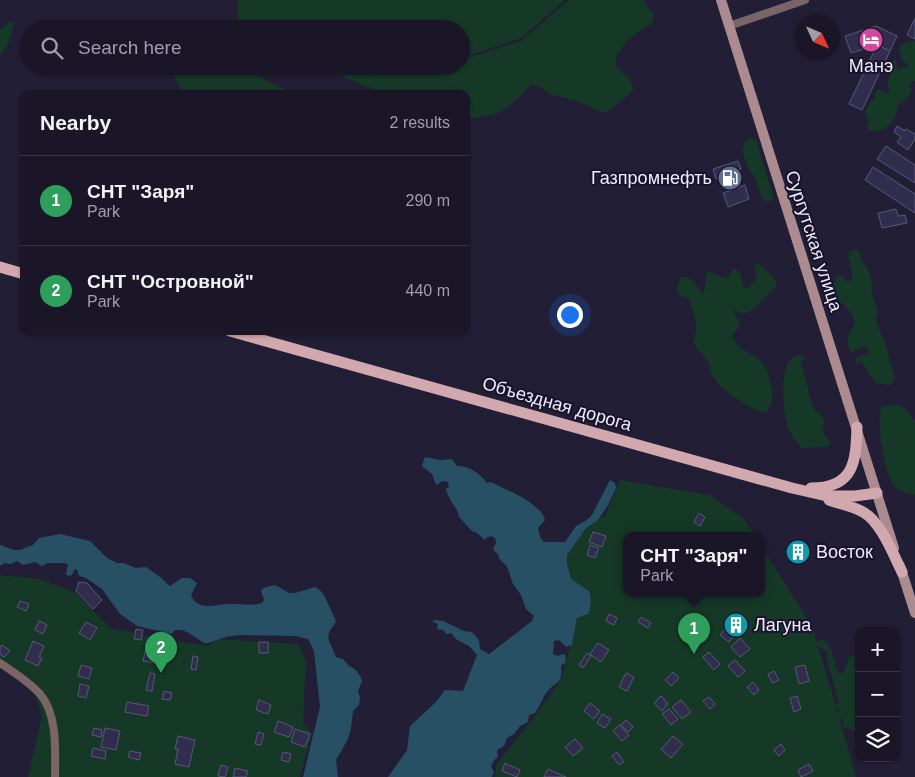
<!DOCTYPE html>
<meta charset="utf-8">
<style>
:root{--surface:#1a1628;--page:#272334;--text:#f1f3f6;--muted:#9f9fa8;--line:#383545;--accent:#fd86e2}
body{margin:0;font-family:Helvetica,sans-serif;background:var(--page);color:var(--text)}
.controls{position:absolute;right:15px;bottom:15px;display:grid;overflow:hidden;border-radius:10px;box-shadow:0 1px 4px #0004}
.controls button{width:45px;height:45px;display:grid;place-items:center;padding:0;border:0;border-bottom:1px solid var(--line);background:var(--surface);color:var(--text);font:25px sans-serif}
.compass{position:absolute;left:795px;top:15px;width:45px;height:45px;border-radius:50%;background:var(--surface);box-shadow:0 1px 4px #0004;rotate:134deg}
.you{position:absolute;left:569px;top:314px;width:18px;height:18px;margin:-12px;border:4px solid #fff;border-radius:50%;background:#1a73e8;box-shadow:0 0 0 8px #1a73e833}
.badge{display:grid;place-items:center;width:32px;height:32px;border-radius:50%;background:var(--accent);color:#fff;font-size:16px;font-weight:700}
.pin{position:absolute;translate:-50% -41px;filter:drop-shadow(0 1px 2px #0008)}
.pin::after{content:'';position:absolute;top:26px;width:18px;height:15px;background:inherit;clip-path:polygon(0 0,100% 0,50% 100%)}
.popup{position:absolute;left:623px;top:532px;width:142px;height:65px;box-sizing:border-box;display:grid;place-content:center;border-radius:10px;background:var(--surface);filter:drop-shadow(0 1px 4px #0005);font-size:16px;white-space:nowrap;color:var(--muted)}
.popup b{font-size:19px;color:var(--text)}
.popup::after{content:'';position:absolute;left:50%;top:100%;margin-left:-10px;border:10px solid transparent;border-top-color:var(--surface)}
.list{margin:0;padding:0;list-style:none}
h2{display:flex;justify-content:space-between;align-items:center;height:65px;margin:0;padding:0 20px;font-size:21px}
h2 small{font-size:16px;font-weight:400;color:var(--muted)}
.list li{display:grid;grid-template-columns:32px 1fr auto;gap:15px;align-items:center;box-sizing:border-box;height:90px;padding:0 20px;border-top:1px solid var(--line)}
.list b{display:block;font-size:19px;white-space:nowrap}
.list p{margin:0;font-size:16px;white-space:nowrap;color:var(--muted)}
.list em{font-size:16px;font-style:normal;color:var(--muted)}
.icon{flex:none;width:28px;height:28px;fill:none;stroke:currentColor;stroke-width:2;stroke-linecap:round;stroke-linejoin:round}
.map{position:relative;flex:none;width:915px;height:777px;overflow:hidden}
.search{position:absolute;background:var(--surface);box-shadow:0 1px 4px #0004;left:20px;top:20px;width:450px;height:55px;display:flex;align-items:center;gap:12px;box-sizing:border-box;padding:0 18px;border-radius:28px;color:var(--muted);font-size:19px}
.panel{position:absolute;background:var(--surface);box-shadow:0 1px 4px #0004;left:20px;top:90px;width:450px;height:245px;border-radius:10px}
.map>svg:first-child{display:block}
.green{fill:#163827;fill-rule:evenodd}
.water{fill:#275065}
.building{fill:#312d4e;stroke:#595874}
.lines{fill:none;stroke-linecap:round;stroke-linejoin:round}
.street{stroke:#796568;stroke-width:8}
.secondary{stroke:#ab8b90;stroke-width:10}
.primary{stroke:#d2a8af;stroke-width:11}
.labels{text-anchor:middle;dominant-baseline:central;stroke-width:4;stroke-linejoin:round;paint-order:stroke}
.poi-label{font-size:18px;fill:#eeecfd;stroke:#19142c;text-anchor:start}
.street-label{font-size:18px;fill:#eeecfd;stroke:#19142c}
</style>
<div class="map">
<svg width="915" height="777" viewBox="0 0 915 777">
<rect width="100%" height="100%" fill="#221e36"/>
<!-- green -->
<g class="green">
<polygon points="237,0 565,0 521,38 461,58 461,29 239,29"/>
<path d="M569,0h74l11,15 -2,8 -25,17 -11,17v9l14,14 3,9c-5,11 -16,11 -25,23h-6l-28,-12 -25,-6 -8,-7 -9,-3c-24,24 -30,34 -66,34v-24h-81l-69,-28h44l7,10 63,-10h31v-6l60,-19z"/>
<polygon points="10,22 14,23 10,40 0,56 0,30"/>
<path d="M912,41h3v40l-5,1 1,11 -4,6 -9,6c0,5 -1,7 -3,12 -7,12 -9,13 -24,14l-4,-3 2,-6 -4,-8c2,-8 5,-12 11,-17l-1,-3 3,-5 9,5 3,-2 -3,-9c6,-8 0,-17 8,-24l3,9 10,-1 -7,-10 -2,-9 3,-4z"/>
<polygon points="168,66 236,66 295,94 179,94 181,88"/>
<path d="M753,138l3,2 18,59 -3,2 -5,1 -4,-4 -7,-21 -5,-4c-4,-11 -15,-31 3,-35z"/>
<path d="M856,249l4,5v4l8,11 3,10 1,15 6,18 -2,6 1,6 8,19 10,36 -5,6 -14,-2 -15,-21 -5,2 -2,-2 4,-5 10,-4 1,-3 -4,-4 -5,1 -8,6c-8,-11 -4,-19 3,-29l-3,-10 -19,-20v-10l5,-9h3l7,7 3,-1c4,-11 -4,-18 -2,-29z"/>
<path d="M757,263l6,4 13,14v6l-23,23 -11,4 -8,-4 -1,2 5,7 2,6 -8,11c12,26 34,11 39,51 2,11 2,17 -5,26 -15,-2 -47,-24 -54,-38 -2,-4 -2,-8 -3,-11 -3,-9 -13,-12 -16,-23 7,-12 1,-31 -5,-43l-5,-1 -6,-4 1,-9 3,-7c12,-1 15,9 21,17l2,-1 3,-22 16,6 5,1 4,-8 3,-2 5,5 3,14 4,1 8,-7 2,-6 -3,-6z"/>
<path d="M800,355l5,2 -4,5 12,46c3,5 10,8 11,13 1,6 -2,2 -1,8 0,5 5,10 8,14l-4,4 -25,1c-4,-5 -9,-10 -12,-16 -7,-14 -12,-65 3,-75 1,-1 6,-2 7,-2z"/>
<path d="M895,404l9,3 11,14v74c-7,-1 -17,-4 -22,-10 -8,-10 -18,-67 -11,-78z"/>
<path d="M620,480l90,15 34,24 10,16h-128v58h136v-46l51,81 4,15 4,-4c10,6 12,14 15,24l-2,3 4,6 5,2 6,-17 6,-1 4,2v72l-5,1 -7,-4 -3,1 -1,-8 -4,-3 17,60h-361l1,-12 38,-48 27,-37 25,-92 -20,-9 -5,-27 15,-20 29,-16zM818,646l9,6c0,15 3,16 6,29 3,8 1,13 6,20l-3,5 3,4v6z"/>
<polygon points="0,575 39,579 75,592 110,628 166,640 209,646 217,639 298,644 306,661 303,723 312,734 300,777 28,777 42,716 32,685 0,661"/>
</g>
<!-- water -->
<g class="water">
<path d="M425,457l15,3 12,-1 5,7c12,0 23,7 30,17l4,-1c15,8 50,21 54,38l-7,8 2,9 4,5h21l11,-16 11,-6 5,-5 18,-35 5,3 1,5 -8,17 -10,15 -12,8 -19,27v9l4,15 18,12c2,8 3,16 -1,23l-11,4 -5,27 -6,2 -7,-7 -5,1 -1,13 5,2 5,-2 2,1 1,7 -5,4c2,20 -5,14 -14,26 -5,6 -7,15 -12,21l-6,2 -1,7 -8,4 -6,8 -7,4 -3,8 -7,4 1,7 -3,2 -4,7 3,6 -2,5h-104l19,-27 3,-24 25,-23 10,-13 18,1 14,-36 -8,-9 -12,-6 -6,-7 -5,1 -2,-4 -7,-1 1,-5 -5,-2v-2l10,1 21,10 8,1 7,8 1,9 9,5 43,-33 2,-5 -8,-7 -5,-14 -8,-11 -6,-18 -7,-6 -2,-6 -5,-4 3,-8 -1,-4 -4,-2 -5,2 -1,2 -8,-7 -5,-2 -13,-14c-1,-9 -11,-17 -13,-28l3,-2 -1,-5 -5,-1 -7,4 -4,-11 -10,-8z"/>
<path d="M60,534l30,7 17,17 10,5h6l13,5 10,-1 14,10 10,9 12,-8h8l7,5 -6,12c7,18 27,8 40,9 12,0 19,2 31,-1l2,-3 -3,-9 2,-3 12,-3 14,8h6l20,-6 7,5 3,5 10,22 1,3c-13,16 -7,17 0,35l7,2 6,7c6,2 12,9 13,15l-4,10 2,6 -1,8 -6,6 -2,18 -4,12 -11,19 2,17h-35l17,-70 -6,-56 -6,-12 -13,-3 -54,-1 -15,2 -18,6h-4l-15,-10 -7,-3h-7l-3,4 -35,-8 -17,-12 -18,-25 -16,-11 -7,-2 -2,-7 -3,1 -2,5 -4,1 -2,-2 2,-9 -3,-2h-17l-6,3 -7,-4 -12,3 -6,-4 -6,3 -7,-1 -4,3v-21l14,5h6l13,-5 6,-7z"/>
</g>
<!-- building -->
<g class="building">
<polygon points="915,18 915,39 907,35"/>
<polygon points="876,26 897,36 890,51 877,45 851,53 845,36"/>
<polygon points="877,45 890,51 862,110 849,104"/>
<polygon points="897,126 905,131 906,129 915,134 915,139 908,150 897,142 901,137 894,132"/>
<polygon points="886,146 915,165 915,183 877,159"/>
<polygon points="738,161 741,169 733,172 739,187 729,191 724,176 716,179 713,169"/>
<polygon points="873,167 915,194 915,213 865,180"/>
<polygon points="745,185 749,199 728,207 723,193"/>
<polygon points="896,209 898,216 905,215 907,223 882,228 878,213"/>
<polygon points="699,513 705,517 700,526 694,522"/>
<polygon points="593,532 606,536 602,547 589,542"/>
<polygon points="803,544 806,556 793,560 790,548"/>
<polygon points="590,545 599,548 595,558 587,555"/>
<polygon points="79,582 87,583 102,600 93,609 76,591"/>
<polygon points="20,601 29,604 26,611 17,607"/>
<polygon points="609,614 617,618 614,625 606,621"/>
<polygon points="641,617 651,623 648,628 638,622"/>
<polygon points="734,618 743,625 737,633 728,626"/>
<polygon points="39,621 47,625 43,634 35,630"/>
<polygon points="86,622 97,628 90,640 79,633"/>
<polygon points="728,626 736,633 729,642 720,635"/>
<polygon points="136,629 143,630 141,640 134,639"/>
<polygon points="156,633 163,634 155,663 143,661 147,644 153,646"/>
<polygon points="740,638 750,649 740,657 731,647"/>
<polygon points="33,641 44,646 39,657 42,658 38,666 25,660"/>
<rect x="259" y="642" width="9" height="11"/>
<polygon points="598,643 609,650 601,662 590,654"/>
<polygon points="2,645 10,651 4,657 0,654 0,647"/>
<polygon points="709,652 720,664 714,670 703,657"/>
<polygon points="587,653 591,656 583,668 579,665"/>
<polygon points="193,656 198,657 196,670 191,669"/>
<polygon points="735,660 745,671 738,677 728,666"/>
<polygon points="81,665 92,668 89,679 78,676"/>
<polygon points="805,665 809,681 799,684 795,667"/>
<polygon points="774,671 779,680 772,683 768,674"/>
<polygon points="673,672 679,678 671,686 665,680"/>
<polygon points="150,673 155,674 152,691 146,690"/>
<polygon points="626,673 634,677 627,691 619,687"/>
<polygon points="753,682 759,690 754,695 747,687"/>
<polygon points="80,684 89,686 86,698 78,696"/>
<polygon points="164,691 172,693 170,700 162,699"/>
<polygon points="661,696 668,704 662,711 654,703"/>
<polygon points="797,696 801,709 794,712 790,698"/>
<polygon points="709,697 715,704 710,709 703,701"/>
<polygon points="259,700 271,705 268,714 256,710"/>
<polygon points="681,700 691,712 682,719 672,707"/>
<polygon points="127,702 149,706 147,716 125,712"/>
<polygon points="590,703 600,711 594,719 584,711"/>
<polygon points="669,709 678,719 671,725 662,714"/>
<polygon points="602,714 611,719 605,728 597,723"/>
<polygon points="626,720 633,727 628,732 621,725"/>
<polygon points="278,721 293,727 289,737 274,732"/>
<polygon points="619,725 629,735 622,741 613,731"/>
<polygon points="94,728 102,730 101,737 92,735"/>
<polygon points="105,728 120,731 116,750 101,747"/>
<polygon points="295,729 310,734 305,747 291,742"/>
<polygon points="258,732 264,734 261,745 255,744"/>
<polygon points="178,736 195,740 189,767 175,764 178,749 175,749"/>
<polygon points="673,736 683,744 671,758 661,749"/>
<polygon points="575,739 583,748 573,756 565,747"/>
<polygon points="781,744 785,750 779,756 774,750"/>
<polygon points="93,748 106,751 105,759 91,756"/>
<polygon points="130,751 141,753 139,760 128,757"/>
<polygon points="283,752 291,754 289,762 281,760"/>
<polygon points="617,752 624,762 619,765 612,756"/>
<polygon points="505,763 520,770 517,777 502,771"/>
<polygon points="809,764 813,771 801,777 798,770"/>
<polygon points="221,765 228,767 225,777 218,776"/>
<polygon points="235,768 248,771 246,777 233,777"/>
<polygon points="548,769 566,777 544,777"/>
</g>
<g class="lines">
<!-- street -->
<g class="street">
<polyline points="729,26 805,0"/>
<path d="M0,663c14,9 29,19 40,31 18,21 15,57 15,83"/>
</g>
<!-- secondary -->
<g class="secondary">
<polyline points="721,0 894,548"/>
<polyline points="900,566 915,613"/>
</g>
<!-- primary -->
<g class="primary">
<polyline points="0,267 24,274"/>
<polyline points="230,331 792,488 827,496 855,496 877,493"/>
<path d="M811,488c43,0 45,-26 46,-61"/>
<path d="M829,500c11,4 24,6 34,12 18,10 30,42 39,60"/>
</g>
</g>
<!-- icons -->
<defs>
<symbol id="hotel-disc" viewBox="-11 -11 22 22"><circle r="9.5" fill="#d1479c" stroke="#19142c"/><path d="M-6-4.5h1.5V1H6V5H4.5V3h-9V5H-6ZM-4 0a1.8 1.8 0 1 1 3.6 0ZM.5 0V-2.5h3Q6-2.5 6 0Z" fill="#fff"/></symbol>
<symbol id="fuel-disc" viewBox="-11 -11 22 22"><circle r="9.5" fill="#5c6f8a" stroke="#19142c"/><path d="M-5.5-6h7V0h2V4h1.3V-2.5L3-4.5l.8-.8L6-3V5H2.5V1h-1V6h-7ZM-4.2-4.7v3.2H.2V-4.7Z" fill="#fff"/></symbol>
<symbol id="building-disc" viewBox="-11 -11 22 22"><circle r="9.5" fill="#0f9aa8" stroke="#19142c"/><path d="M-4-6H4V6H1V3H-1V6H-4ZM-2.5-4.3h1.7v1.8h-1.7ZM.8-4.3h1.7v1.8H.8ZM-2.5-1h1.7V.8h-1.7ZM.8-1h1.7V.8H.8Z" fill="#fff"/></symbol>
</defs>
<g fill-rule="evenodd">
<use href="#hotel-disc" x="857" y="26" width="28" height="28"/>
<use href="#fuel-disc" x="716" y="164" width="28" height="28"/>
<use href="#building-disc" x="784" y="538" width="28" height="28"/>
<use href="#building-disc" x="722" y="611" width="28" height="28"/>
</g>
<g class="labels">
<!-- poi labels -->
<g class="poi-label">
<text x="871" y="66" text-anchor="middle">Манэ</text>
<text x="712" y="178" text-anchor="end">Газпромнефть</text>
<text x="816" y="552">Восток</text>
<text x="754" y="625">Лагуна</text>
</g>
<!-- street labels -->
<g class="street-label">
<text transform="translate(814 241) rotate(72)">Сургутская улица</text>
<text transform="translate(557 404) rotate(16)">Объездная дорога</text>
</g>
</g>
</svg>
<div class="controls">
<button>+</button>
<button>−</button>
<button><svg class="icon" aria-label="layers" viewBox="0 0 24 24"><path d="M12 4l9 5-9 5-9-5zM3 14l9 5 9-5"/></svg></button>
</div>
<svg class="compass" viewBox="-18 -18 36 36"><path d="M0-13l5 13h-10z" fill="#e53935"/><path d="M0 13l5-13h-10z" fill="#9f9fa8"/></svg>
<div class="you"></div>
<div class="pin badge" style="left:694px;top:654px;background:#2e9e5b">1</div>
<div class="popup"><b>СНТ &quot;Заря&quot;</b>Park</div>
<div class="pin badge" style="left:161px;top:673px;background:#2e9e5b">2</div>
<div class="search"><svg class="icon" aria-label="search" viewBox="0 0 24 24"><circle cx="10" cy="10" r="6"/><path d="M15 15l6 6"/></svg>Search here</div>
<section class="panel">
<h2>Nearby<small>2 results</small></h2>
<ul class="list">
<li><span class="badge" style="background:#2e9e5b">1</span><div><b>СНТ &quot;Заря&quot;</b><p>Park</p></div><em>290 m</em></li>
<li><span class="badge" style="background:#2e9e5b">2</span><div><b>СНТ &quot;Островной&quot;</b><p>Park</p></div><em>440 m</em></li>
</ul>
</section>
</div>
